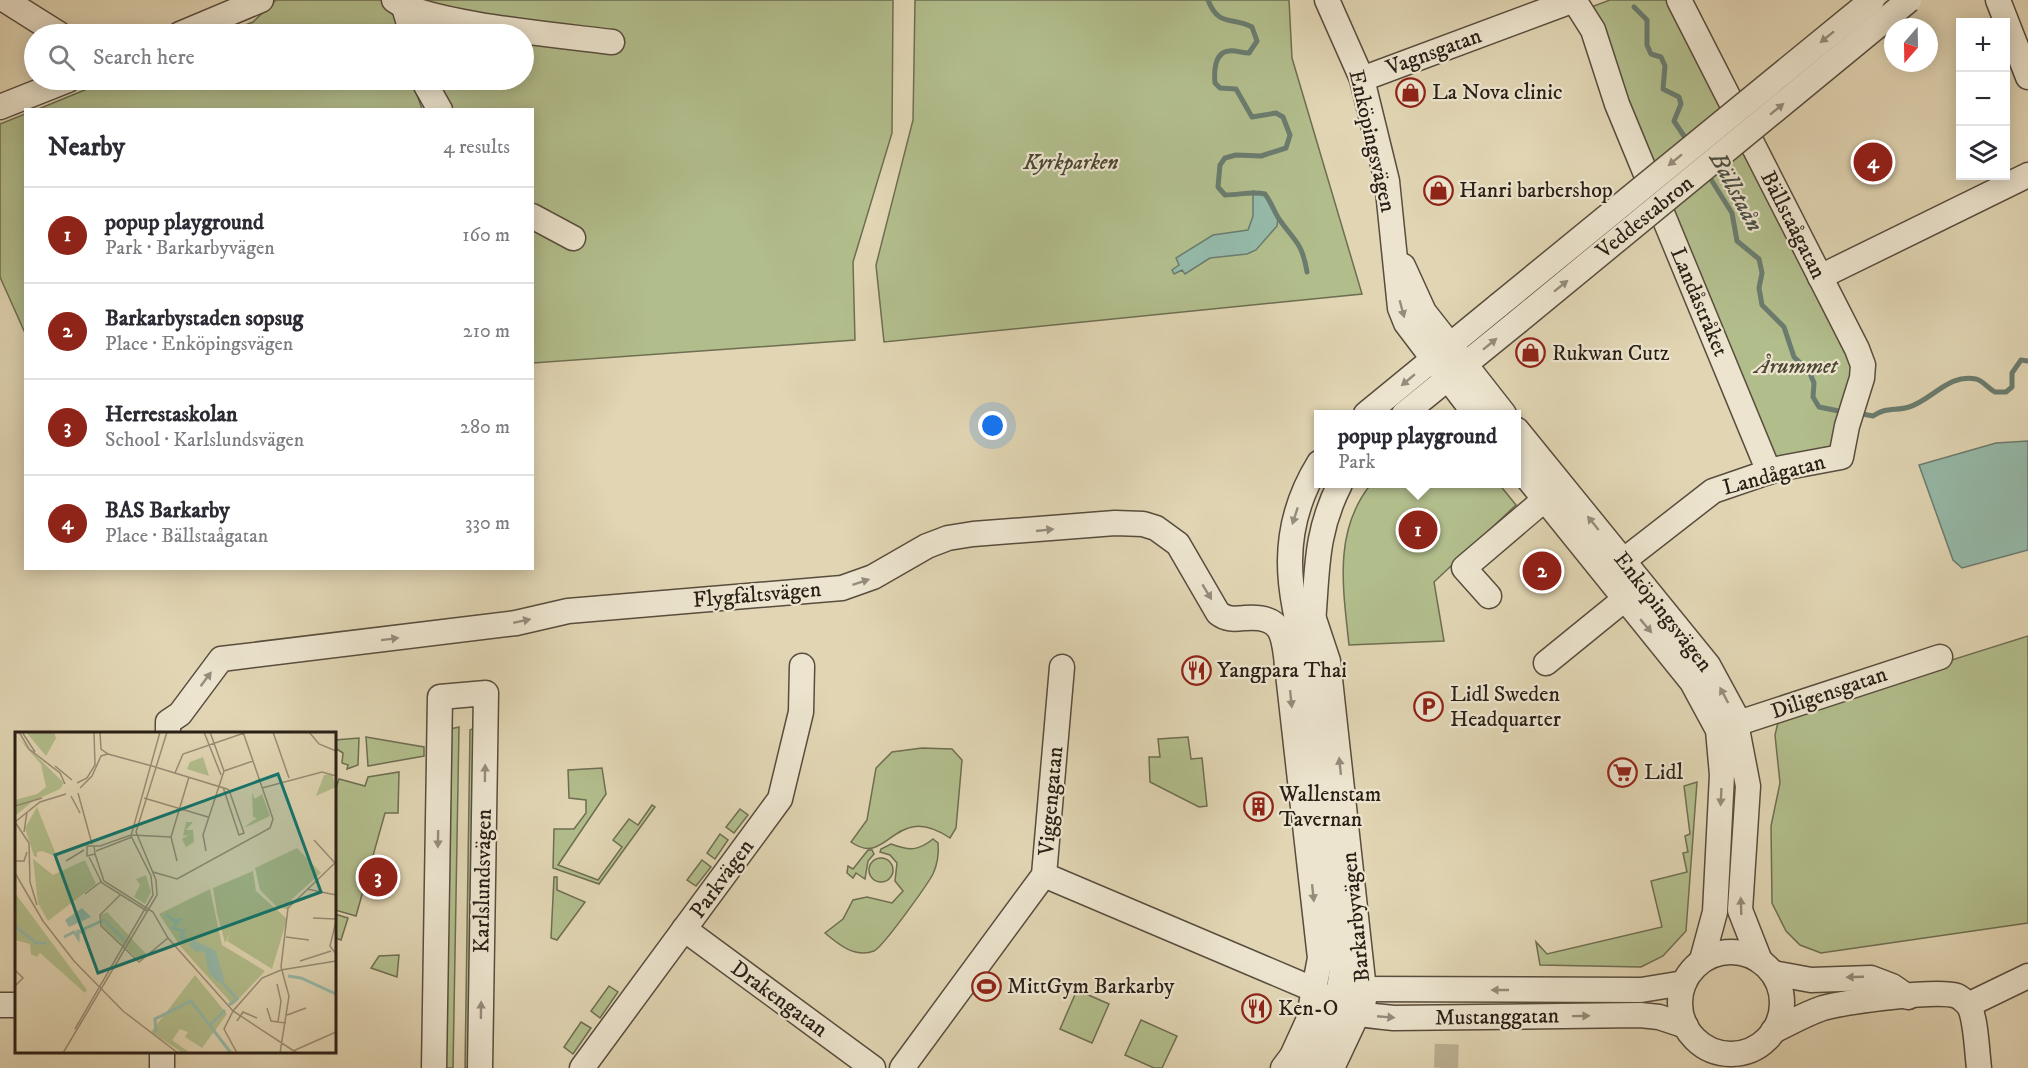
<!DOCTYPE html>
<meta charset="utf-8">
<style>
:root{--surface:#fff;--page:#f7f7f7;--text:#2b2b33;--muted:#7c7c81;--line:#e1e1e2;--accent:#8f2418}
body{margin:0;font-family:"IM FELL DW Pica",serif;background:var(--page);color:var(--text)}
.controls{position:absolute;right:18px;top:18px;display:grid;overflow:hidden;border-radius:0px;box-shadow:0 3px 15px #0003}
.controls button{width:54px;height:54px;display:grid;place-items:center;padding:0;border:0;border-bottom:2px solid var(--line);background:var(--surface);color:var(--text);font:30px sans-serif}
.compass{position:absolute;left:1884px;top:18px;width:54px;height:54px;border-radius:50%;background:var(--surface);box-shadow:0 3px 15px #0003;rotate:200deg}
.you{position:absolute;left:993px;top:426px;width:21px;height:21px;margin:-15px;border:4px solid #fff;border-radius:50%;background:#1a73e8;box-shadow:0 0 0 9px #1a73e833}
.badge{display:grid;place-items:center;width:39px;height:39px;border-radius:50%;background:var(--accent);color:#fff;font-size:20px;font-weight:700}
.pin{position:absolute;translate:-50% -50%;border:3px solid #fff;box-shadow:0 2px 6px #0006}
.popup{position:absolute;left:1314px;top:410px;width:207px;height:78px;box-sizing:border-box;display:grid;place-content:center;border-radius:0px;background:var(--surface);filter:drop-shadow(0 2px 4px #0005);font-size:20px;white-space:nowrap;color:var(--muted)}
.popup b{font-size:22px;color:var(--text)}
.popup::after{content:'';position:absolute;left:50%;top:100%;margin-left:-12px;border:12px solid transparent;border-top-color:var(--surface)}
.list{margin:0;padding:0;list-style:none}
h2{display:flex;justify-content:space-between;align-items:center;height:78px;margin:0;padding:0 24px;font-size:26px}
h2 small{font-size:20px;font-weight:400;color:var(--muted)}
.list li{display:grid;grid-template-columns:39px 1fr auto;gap:18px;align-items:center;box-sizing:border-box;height:96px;padding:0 24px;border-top:2px solid var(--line)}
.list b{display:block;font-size:22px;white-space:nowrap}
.list p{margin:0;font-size:20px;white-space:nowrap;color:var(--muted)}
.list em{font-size:20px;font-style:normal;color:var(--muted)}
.icon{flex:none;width:33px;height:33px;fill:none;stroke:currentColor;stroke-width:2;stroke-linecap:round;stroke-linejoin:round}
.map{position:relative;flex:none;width:2028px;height:1068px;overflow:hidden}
.search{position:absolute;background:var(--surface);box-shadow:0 3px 15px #0003;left:24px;top:24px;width:510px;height:66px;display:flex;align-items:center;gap:15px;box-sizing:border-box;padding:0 21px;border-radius:33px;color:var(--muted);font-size:22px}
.panel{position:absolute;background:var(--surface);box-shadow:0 3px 15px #0003;left:24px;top:108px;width:510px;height:462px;border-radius:0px}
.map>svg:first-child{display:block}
.green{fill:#b2bd8c;stroke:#6e6e52;stroke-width:1.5}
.water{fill:#95b9a9;stroke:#6a7c6f;stroke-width:1.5}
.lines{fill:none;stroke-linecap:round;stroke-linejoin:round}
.stream{stroke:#6a7c6f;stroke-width:5}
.minor-tunnel{stroke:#bcb194;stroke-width:24;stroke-dasharray:24 12;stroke-linecap:butt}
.minor-casing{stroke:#584d3e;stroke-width:27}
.minor{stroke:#ece4ce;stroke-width:24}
.minor-bridge-casing{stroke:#584d3e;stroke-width:27;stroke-linecap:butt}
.minor-bridge{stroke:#ece4ce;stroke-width:24}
.oneway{fill:#958c7c}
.labels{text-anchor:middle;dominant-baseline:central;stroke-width:4.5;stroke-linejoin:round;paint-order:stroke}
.street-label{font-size:22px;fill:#2a2017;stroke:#ece4ce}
.poi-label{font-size:22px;fill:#2a2017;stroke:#ece4ce;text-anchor:start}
.park-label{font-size:22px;font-style:italic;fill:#4c4734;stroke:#ece4ce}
.water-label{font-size:24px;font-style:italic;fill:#4a4e43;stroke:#ece4ce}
.inset-river{fill:none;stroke:#95b9a9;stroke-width:3}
.inset-road{fill:none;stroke:#988d75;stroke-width:1.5}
.view{fill:#0f766e;fill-opacity:0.15;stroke:#0f766e;stroke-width:3}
.inset-edge{fill:none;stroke:#2a2017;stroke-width:3}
</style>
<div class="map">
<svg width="2028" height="1068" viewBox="0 0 2028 1068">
<rect width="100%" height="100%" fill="#e1d5b3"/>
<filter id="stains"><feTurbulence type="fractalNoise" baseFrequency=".00333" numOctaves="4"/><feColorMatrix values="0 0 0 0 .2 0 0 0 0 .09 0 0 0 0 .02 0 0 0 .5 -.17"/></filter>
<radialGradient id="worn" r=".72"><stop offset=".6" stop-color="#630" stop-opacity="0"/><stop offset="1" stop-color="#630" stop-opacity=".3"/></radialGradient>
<!-- green -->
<g class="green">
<polygon points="276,0 383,0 391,5 399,34 221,34 253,22"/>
<polygon points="400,0 893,0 892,133 853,262 855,340 533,363 532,110 450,109 438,80 524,80 524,34 423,34"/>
<polygon points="915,0 1289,0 1292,58 1362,294 884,342 876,265 913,120"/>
<polygon points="1610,0 1669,0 1856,361 1833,455 1775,463 1586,9"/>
<polygon points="109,80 412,80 422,109 36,110"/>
<polygon points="25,114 25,333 0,277 0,124"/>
<path d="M1371,484h128l17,21 -82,77 10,59 -95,4c-6,-57 -16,-114 22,-161z"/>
<polygon points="2028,636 2028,923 1821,953 1800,945 1786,931 1772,903 1771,826 1780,783 1775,735 1780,714"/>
<polygon points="479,726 473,1068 465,1068 470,730"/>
<polygon points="459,727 453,1068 445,1068 450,729"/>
<polygon points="366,737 424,747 424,756 368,766"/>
<polygon points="1188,737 1191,759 1202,758 1207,806 1199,807 1150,782 1149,757 1160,757 1158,739"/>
<polygon points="359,738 358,765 347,769 348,765 342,763 343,753 335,748 335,740"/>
<path d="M922,748l30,1 10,11 -6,68 -6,10c-57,-38 -61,31 -99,4l16,-22 9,-52 16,-16z"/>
<polygon points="602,768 606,794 558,865 598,880 622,847 613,840 629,819 638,825 652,805 655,807 599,884 553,868 554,829 574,829 586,813 586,800 569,798 568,770"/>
<polygon points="399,772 398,813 385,813 356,916 335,910 334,794 339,779 365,786 368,777"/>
<polygon points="1697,782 1686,931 1663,956 1641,967 1540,965 1536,942 1547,954 1662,927 1651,881 1687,872 1683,853 1688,852 1685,836 1690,834 1684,786"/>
<polygon points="740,809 748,815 734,833 726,827"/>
<polygon points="720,834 728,840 715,859 707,853"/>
<path d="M933,839l5,4c1,10 -1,22 -5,31 -6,11 -50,73 -59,77 -19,7 -35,-6 -49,-18l18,-14 10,-19 14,-3 25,6 11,-12 -8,-10 2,-18 -7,-8 -10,-3 1,-3 10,-5c19,7 27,7 42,-5z"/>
<polygon points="868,850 872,850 874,854 868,861 865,879 856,873 853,878 847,873 848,866 853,869"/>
<circle cx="881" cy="870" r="12"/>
<polygon points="702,860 711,867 696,886 687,880"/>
<polygon points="554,877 557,877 557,890 585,902 557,940 551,938"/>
<polygon points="335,914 348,918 341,940 335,938"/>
<polygon points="399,955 397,977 371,968 379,956"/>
<polygon points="609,986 618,992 600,1018 591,1011"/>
<polygon points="1077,990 1109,1004 1092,1043 1060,1029"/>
<polygon points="1141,1020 1177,1036 1162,1068 1154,1068 1125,1055"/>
<polygon points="581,1022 591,1028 573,1054 564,1047"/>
</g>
<!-- water -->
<g class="water">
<polygon points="1253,191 1265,194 1278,218 1277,226 1256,250 1247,254 1210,258 1185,274 1182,270 1174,274 1172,270 1179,265 1176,258 1213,235 1248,230 1253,216"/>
<polygon points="2028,441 2028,550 1962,568 1953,560 1919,465 1996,443"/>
</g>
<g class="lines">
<!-- stream -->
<g class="stream">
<path d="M1208,0c11,28 24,16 44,27l5,14 -8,12c-7,0 -14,-3 -20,-2 -15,1 -15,22 -14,32l5,5 16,1 16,28 24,-4 7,4 7,18 -4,13 -25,8 -25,-1 -11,3 -5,7 -2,22 7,8c15,0 26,-4 40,-1 6,8 9,17 14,25 16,23 23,23 28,53"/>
<polyline points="1634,7 1647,20 1647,45 1651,54 1661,57 1665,66 1663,89 1679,97 1681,104 1674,121 1688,142"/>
<polyline points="1707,173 1732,213 1737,241 1759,259 1762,273 1759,288 1762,305 1784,327 1794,357 1809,371 1814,383 1813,397 1819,407 1844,412"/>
<path d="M1857,413l16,3c12,-9 23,-5 36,-9 23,-7 40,-34 67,-28 6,1 13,10 19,13h11l6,-5v-14l9,-13 7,1"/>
</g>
<!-- minor-tunnel -->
<polyline class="minor-tunnel" points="1446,1068 1447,1037"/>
<defs>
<g id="minor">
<polyline points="5,0 59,34"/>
<path d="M394,0c33,24 171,36 218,42"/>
<polyline points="1327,0 1362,79 1387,181 1400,308 1406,323 1475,414"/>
<polyline points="1998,0 2028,77"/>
<polyline points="404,7 412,34"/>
<polyline points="180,34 261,0"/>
<polyline points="1362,79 1574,0 1593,30 1617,104 1769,472"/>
<polyline points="423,80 440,110"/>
<polyline points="0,107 68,80"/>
<polyline points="532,216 573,238"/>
<polyline points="1403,266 1424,312 1504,414"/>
<polyline points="1820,277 2028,175"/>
<polyline points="1366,414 1499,305"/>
<polyline points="1404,414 1516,323"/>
<polyline points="1517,430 1708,665 1734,713 1748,786 1740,910 1760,961"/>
<polyline points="1517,465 1692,682 1718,730 1722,775 1715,912 1702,960"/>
<polyline points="1623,561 1713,491 1777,469 1841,457 1847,426 1862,378 1863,365 1857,349 1679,0"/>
<polyline points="1489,596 1464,568 1545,499"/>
<polyline points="1314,619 1328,661 1364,990 1364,1000 1332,1068"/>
<path d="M1312,633c6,-56 1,-96 28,-149"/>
<polyline points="1546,663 1637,589"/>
<polyline points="1723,728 1940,657"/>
<path d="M168,734v-12l12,-8 41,-55 295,-36 52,-12 274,-23 31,-11 54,-31 21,-8 25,-4 142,-11 28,1 13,4 22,16 40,69c9,7 16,6 27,5 37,-3 39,16 42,47"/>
<path d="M1044,875l271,115c29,26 41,24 79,28l246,-3 19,2 27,9"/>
<polyline points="684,929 873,1068"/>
<circle cx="1731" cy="1003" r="51"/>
<polyline points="1773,973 1811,980 1871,978 1892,986 1908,997"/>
<polyline points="1348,989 1641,990 1684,983"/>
<polyline points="0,1005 16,1005"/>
<polyline points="1968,1005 2028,976"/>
<path d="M1773,1031c17,-8 32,-17 50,-23 22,-6 115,-19 134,-12 3,1 8,6 11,8 8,12 9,49 11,64"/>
<polyline points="162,1068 162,1052"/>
<polyline points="434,1068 440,697 486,693 480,1068"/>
<polyline points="582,1068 780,799 801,712 802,666"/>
<polyline points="902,1068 1044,875 1062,667"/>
<polyline points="1283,1068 1292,1056 1308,1021 1320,958 1287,665 1290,650"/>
<path d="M1308,1068c20,-32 30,-63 34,-100l-33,-305c-23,-72 -31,-134 10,-200"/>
</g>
</defs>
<!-- minor casing -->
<use href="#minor" class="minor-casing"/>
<!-- minor -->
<use href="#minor" class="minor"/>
<defs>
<g id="minor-bridge">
<polyline points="1499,305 1872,0"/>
<polyline points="1516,323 1909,0"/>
</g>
</defs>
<!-- minor-bridge casing -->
<use href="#minor-bridge" class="minor-bridge-casing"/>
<!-- minor-bridge -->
<use href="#minor-bridge" class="minor-bridge"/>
</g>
<!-- one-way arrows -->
<defs><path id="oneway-solid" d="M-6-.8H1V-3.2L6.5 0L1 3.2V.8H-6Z" transform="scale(1.5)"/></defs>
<g class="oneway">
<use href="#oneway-solid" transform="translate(1827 37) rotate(141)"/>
<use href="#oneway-solid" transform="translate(1777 109) rotate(-39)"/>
<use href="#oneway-solid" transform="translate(1675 160) rotate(141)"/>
<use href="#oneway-solid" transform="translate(1561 286) rotate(-39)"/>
<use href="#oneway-solid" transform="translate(1402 309) rotate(75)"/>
<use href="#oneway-solid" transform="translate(1490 344) rotate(-39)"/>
<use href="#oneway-solid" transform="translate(1408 380) rotate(140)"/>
<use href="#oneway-solid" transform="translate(1295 516) rotate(108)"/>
<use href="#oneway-solid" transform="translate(1593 523) rotate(-129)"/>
<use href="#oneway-solid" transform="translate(1045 530) rotate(-6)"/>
<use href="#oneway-solid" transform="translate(861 582) rotate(-18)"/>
<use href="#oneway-solid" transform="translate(1207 592) rotate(59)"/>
<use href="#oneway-solid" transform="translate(522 621) rotate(-12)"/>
<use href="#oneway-solid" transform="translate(1646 626) rotate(50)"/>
<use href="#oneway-solid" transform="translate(390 639) rotate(-7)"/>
<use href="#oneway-solid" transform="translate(206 679) rotate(-53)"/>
<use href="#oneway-solid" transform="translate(1724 695) rotate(-118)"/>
<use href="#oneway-solid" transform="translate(1291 699) rotate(84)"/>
<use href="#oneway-solid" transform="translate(1340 766) rotate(-96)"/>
<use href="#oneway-solid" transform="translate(485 773) rotate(-89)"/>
<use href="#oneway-solid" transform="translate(1721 797) rotate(93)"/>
<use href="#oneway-solid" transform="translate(438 839) rotate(91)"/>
<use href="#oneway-solid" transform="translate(1313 893) rotate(84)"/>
<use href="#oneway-solid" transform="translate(1741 906) rotate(-92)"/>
<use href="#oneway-solid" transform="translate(1855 977) rotate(178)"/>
<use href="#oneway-solid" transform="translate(1500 990) rotate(180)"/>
<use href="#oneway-solid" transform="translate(481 1010) rotate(-89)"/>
<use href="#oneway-solid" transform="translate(1581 1016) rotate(-1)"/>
<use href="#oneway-solid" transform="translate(1386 1017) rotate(5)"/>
</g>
<!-- icons -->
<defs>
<symbol id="shop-ring" viewBox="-11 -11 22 22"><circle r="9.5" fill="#ece4ce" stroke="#8f2418" stroke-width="1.5"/><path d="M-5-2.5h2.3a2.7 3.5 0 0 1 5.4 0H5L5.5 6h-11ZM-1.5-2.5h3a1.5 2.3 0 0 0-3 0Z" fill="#8f2418"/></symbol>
<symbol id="restaurant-ring" viewBox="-11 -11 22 22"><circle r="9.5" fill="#ece4ce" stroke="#8f2418" stroke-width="1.5"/><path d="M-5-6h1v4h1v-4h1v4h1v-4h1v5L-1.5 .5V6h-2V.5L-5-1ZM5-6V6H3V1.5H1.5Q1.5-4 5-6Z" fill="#8f2418"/></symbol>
<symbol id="parking-ring" viewBox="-11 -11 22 22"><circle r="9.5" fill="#ece4ce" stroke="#8f2418" stroke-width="1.5"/><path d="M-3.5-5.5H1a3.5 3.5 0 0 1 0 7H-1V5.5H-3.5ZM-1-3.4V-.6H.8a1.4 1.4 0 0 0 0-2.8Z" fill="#8f2418"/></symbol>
<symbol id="supermarket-ring" viewBox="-11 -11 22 22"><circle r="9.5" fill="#ece4ce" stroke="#8f2418" stroke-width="1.5"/><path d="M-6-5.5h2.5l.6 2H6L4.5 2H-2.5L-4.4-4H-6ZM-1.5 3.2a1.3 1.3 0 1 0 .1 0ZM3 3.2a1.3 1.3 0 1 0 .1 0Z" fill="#8f2418"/></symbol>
<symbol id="building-ring" viewBox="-11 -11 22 22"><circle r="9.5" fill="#ece4ce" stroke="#8f2418" stroke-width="1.5"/><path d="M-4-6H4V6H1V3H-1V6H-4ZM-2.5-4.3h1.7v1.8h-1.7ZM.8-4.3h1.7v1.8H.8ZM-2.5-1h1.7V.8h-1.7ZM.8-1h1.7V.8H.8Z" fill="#8f2418"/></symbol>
<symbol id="stadium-ring" viewBox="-11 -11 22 22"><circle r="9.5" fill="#ece4ce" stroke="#8f2418" stroke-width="1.5"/><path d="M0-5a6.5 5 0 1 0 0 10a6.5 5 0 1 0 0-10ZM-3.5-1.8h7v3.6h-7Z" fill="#8f2418"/></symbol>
</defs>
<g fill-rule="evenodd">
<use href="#shop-ring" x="1394" y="76" width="33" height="33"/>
<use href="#shop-ring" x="1422" y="174" width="33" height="33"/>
<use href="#shop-ring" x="1514" y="336" width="33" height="33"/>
<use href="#restaurant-ring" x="1180" y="654" width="33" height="33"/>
<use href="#parking-ring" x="1412" y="690" width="33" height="33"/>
<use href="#supermarket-ring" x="1606" y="756" width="33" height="33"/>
<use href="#building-ring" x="1242" y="790" width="33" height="33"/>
<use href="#stadium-ring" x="970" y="970" width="33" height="33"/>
<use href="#restaurant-ring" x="1240" y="992" width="33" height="33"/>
</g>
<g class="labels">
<!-- street labels -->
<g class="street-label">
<text transform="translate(1434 52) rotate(-20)">Vagnsgatan</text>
<text transform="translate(1372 141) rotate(77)">Enköpingsvägen</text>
<text transform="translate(1645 217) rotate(-39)">Veddestabron</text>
<text transform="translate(1793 225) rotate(63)">Bällstaågatan</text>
<text transform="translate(1699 302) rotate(67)">Landåstråket</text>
<text transform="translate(1774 475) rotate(-15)">Landågatan</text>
<text transform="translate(757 595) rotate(-5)">Flygfältsvägen</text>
<text transform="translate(1663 612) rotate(52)">Enköpingsvägen</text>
<text transform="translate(1829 693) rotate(-19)">Diligensgatan</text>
<text transform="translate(1051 801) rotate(-85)">Viggengatan</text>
<text transform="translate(722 879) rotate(-54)">Parkvägen</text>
<text transform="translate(483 881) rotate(-89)">Karlslundsvägen</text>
<text transform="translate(1356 917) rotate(-96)">Barkarbyvägen</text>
<text transform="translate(779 999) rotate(36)">Drakengatan</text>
<text transform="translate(1497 1017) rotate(-1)">Mustanggatan</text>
</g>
<!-- poi labels -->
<g class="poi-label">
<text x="1432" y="92">La Nova clinic</text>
<text x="1459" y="190">Hanri barbershop</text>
<text x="1552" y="353">Rukwan Cutz</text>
<text x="1217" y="670">Yangpara Thai</text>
<text x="1450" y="694">Lidl Sweden<tspan x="1450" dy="25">Headquarter</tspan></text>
<text x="1644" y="772">Lidl</text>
<text x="1279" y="794">Wallenstam<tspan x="1279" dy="25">Tavernan</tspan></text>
<text x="1007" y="986">MittGym Barkarby</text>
<text x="1278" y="1008">Ken-O</text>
</g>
<!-- park labels -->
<g class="park-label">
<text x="1071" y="162">Kyrkparken</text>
<text x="1796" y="366">Årummet</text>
</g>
<!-- water labels -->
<g class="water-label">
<text transform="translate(1736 192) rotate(62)">Bällstaån</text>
</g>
</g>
<!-- overview -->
<g transform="translate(15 732)">
<rect width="321" height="321" fill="#e1d5b3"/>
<path d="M11,0h28l2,6 -10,18zM2,5l47,46 -4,6 -27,12 -18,15v-16l22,-6 9,-7 -5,-23zM188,25l6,19 -22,-7 3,-7zM317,42l4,13 -20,9 8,-21zM237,61l3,6 7,-5 8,22 -19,9 -7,2 13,-9 -4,-1zM22,75l20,50 -15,-6 -5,1v5l-3,-1 -9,-28zM171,90h7l-7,8h7l1,12 -8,5 -4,-8 7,-4 -6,1zM282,116l24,25 -29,26 -5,10 -10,-2 -17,-17 -5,-22zM18,127l20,16 32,-15 11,24 -48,37 -10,-18zM238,139l3,20 31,28 -15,50 -45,-28 4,-10 -6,12 -8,-30 -4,-25zM131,143l5,17 -6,12 -11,-7 6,-12 -4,-6zM195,157l12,56 43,26 -32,34 -52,-58 -22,-33zM0,161l72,97 -2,3 -45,-40 -3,4 -6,-3 -1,-10 -15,-4zM92,180l39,42 -7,6 -37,-34 -1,-11zM180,243l32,39 -25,34 -17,-11 3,-5 -8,-3 -8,11 18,13h-7l-32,-21z" fill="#b2bd8c"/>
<path d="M67,176l9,9 -22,10 -4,-7zM177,207l24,12 8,29 -6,2 -9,-9 -5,-22 -8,1 -7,-7z" fill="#95b9a9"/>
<path class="inset-river" d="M151,182l8,7 5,-1 -6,8 11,3 -3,6 7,4M0,194l21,17h11M49,205l10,-5 4,6v-7l6,2v-4l20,-9 21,21M273,244l13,2 35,16M206,249l16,18 -8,6M196,292l14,-14M141,300l-1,-13 36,-18 40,52"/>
<path class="inset-road" d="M4,0l10,17 31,24 5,11M7,0l13,20M85,0l1,17 7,5 44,12 75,23 2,1 15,43 -5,2 -16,-48M189,0l17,43M195,0l14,39M258,0l16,46M294,0l10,12 17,7M40,34l17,14M209,39l29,-10M160,41l8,-19 64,-22M62,51l10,-5 8,-13 -1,-33M65,56l12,-12 9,-20 7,-2M247,56l60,-16 14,4M63,61l14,51M56,64l9,17M129,66l64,19M0,74l27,-8M0,90l25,-20 26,-8M0,90l14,21 1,39 7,23M9,100l3,-20M299,108l21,23M79,114l1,8 -8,2v-10h13l31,-11 40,2M81,119l36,-14M191,119l-3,-16 21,-64M80,122l9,27 49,31 15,26 65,73 64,42M74,125l13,26 45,28M0,129h9l3,-9M51,129l18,-11M162,129l-6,-24 18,-60M138,140l24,7 93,-51 3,-9 -30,-87M0,141l28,48 31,40 49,50 55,42M292,157l29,6M70,162l17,-13M105,163l-20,20 1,11 38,36 29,-24M298,186l23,1M321,189l-6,25 6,8M271,205l23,3M285,229l31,-10M0,238l8,8 -8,8M262,252l4,17 -3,21M252,276l4,13 15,2M272,283l19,-7M222,289l6,-9 14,6M60,297l78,-134 -2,-19 -20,-40 29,-104M278,319l43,-19M48,321l94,-158 -1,-15 -20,-48 31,-100M222,321l-13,-24 9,-18 29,-33 19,-8 55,-9M265,321l9,-57 -8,-29 7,-59 48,-46"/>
<path class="view" d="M263,42l43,118 -223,81 -43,-118z"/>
<rect width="321" height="321" class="inset-edge"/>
</g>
<rect width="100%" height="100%" filter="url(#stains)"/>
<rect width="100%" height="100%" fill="url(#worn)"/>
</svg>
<div class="controls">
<button>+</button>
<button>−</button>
<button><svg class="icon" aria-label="layers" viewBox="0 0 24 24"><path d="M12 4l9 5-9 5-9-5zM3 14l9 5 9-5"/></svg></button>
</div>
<svg class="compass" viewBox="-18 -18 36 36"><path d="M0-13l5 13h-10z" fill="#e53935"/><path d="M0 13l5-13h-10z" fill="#7c7c81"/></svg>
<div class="you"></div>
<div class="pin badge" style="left:1418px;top:530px">1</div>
<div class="popup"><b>popup playground</b>Park</div>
<div class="pin badge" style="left:1542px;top:571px">2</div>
<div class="pin badge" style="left:378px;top:877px">3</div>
<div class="pin badge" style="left:1873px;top:162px">4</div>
<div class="search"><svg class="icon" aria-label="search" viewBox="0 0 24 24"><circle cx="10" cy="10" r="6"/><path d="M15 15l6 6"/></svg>Search here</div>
<section class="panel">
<h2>Nearby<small>4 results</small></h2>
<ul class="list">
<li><span class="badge">1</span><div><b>popup playground</b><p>Park · Barkarbyvägen</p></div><em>160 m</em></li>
<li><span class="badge">2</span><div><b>Barkarbystaden sopsug</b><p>Place · Enköpingsvägen</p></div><em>210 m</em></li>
<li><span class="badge">3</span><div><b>Herrestaskolan</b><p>School · Karlslundsvägen</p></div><em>280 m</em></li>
<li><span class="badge">4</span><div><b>BAS Barkarby</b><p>Place · Bällstaågatan</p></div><em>330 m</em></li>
</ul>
</section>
</div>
